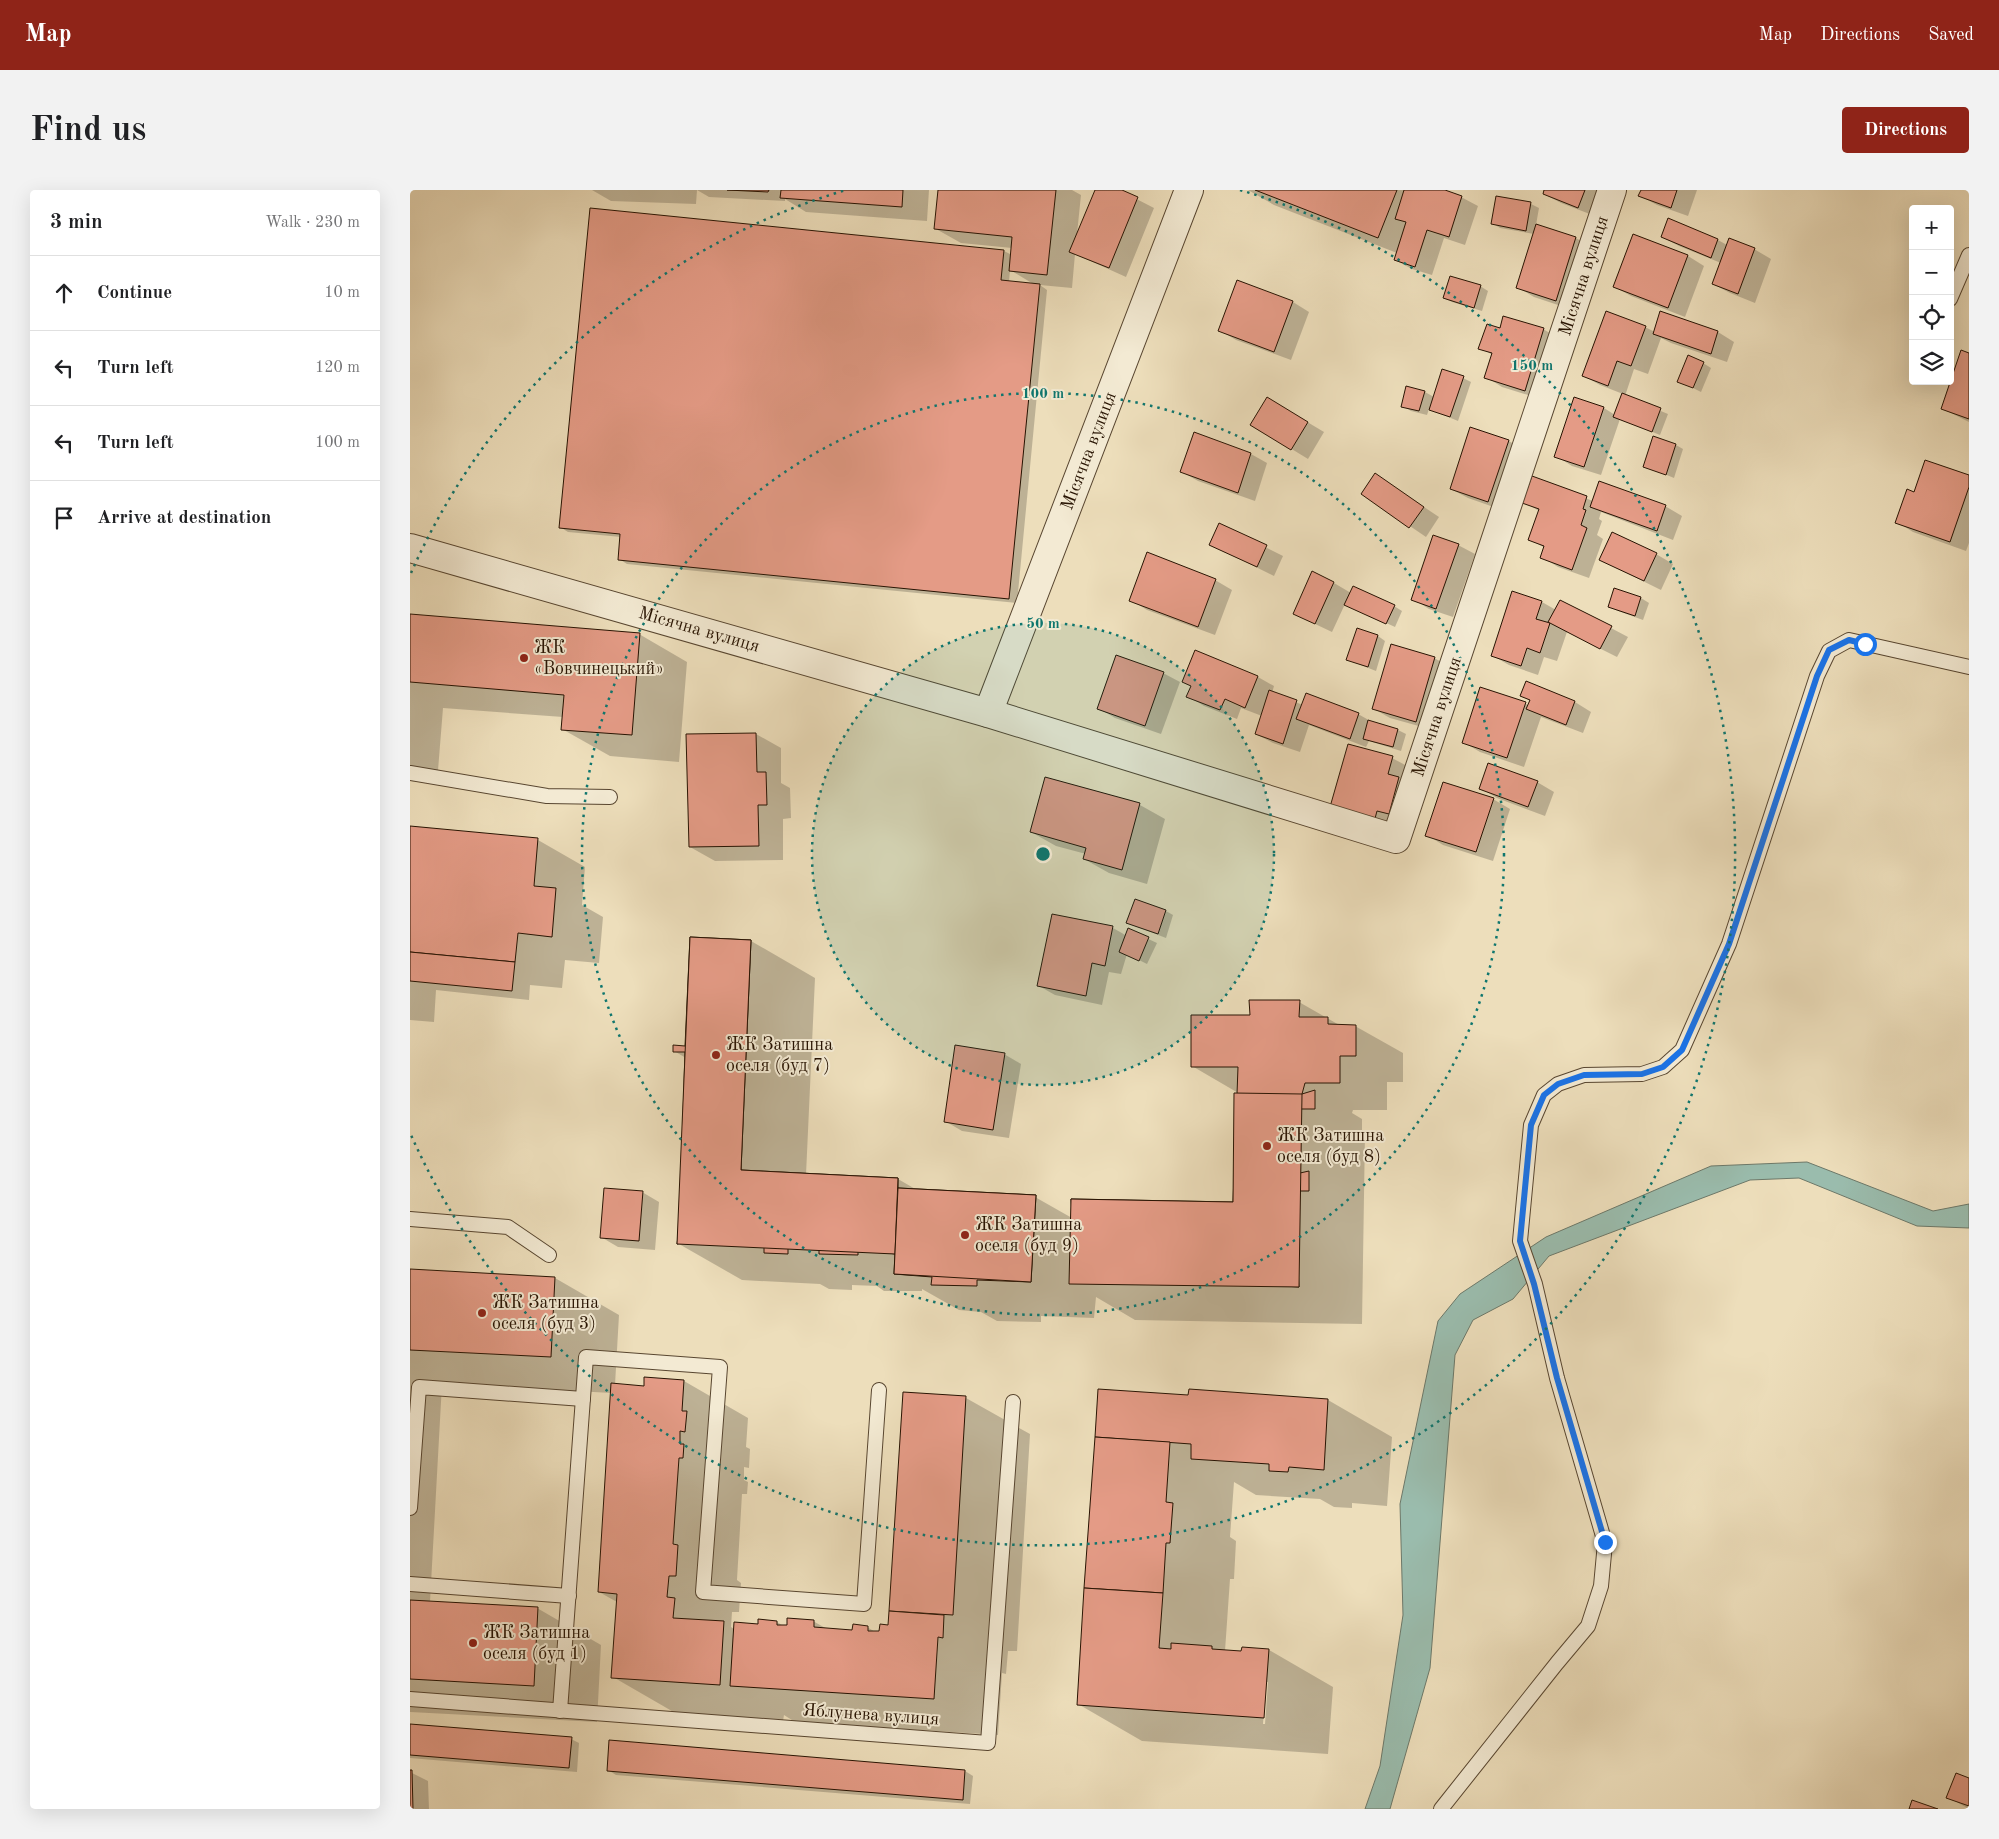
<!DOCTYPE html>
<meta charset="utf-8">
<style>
:root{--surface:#fff;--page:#f2f2f2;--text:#202124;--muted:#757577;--line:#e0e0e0;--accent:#8f2418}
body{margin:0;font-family:"Old Standard TT",serif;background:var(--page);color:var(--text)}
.controls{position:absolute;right:15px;top:15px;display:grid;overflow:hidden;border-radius:5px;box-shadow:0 5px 20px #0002}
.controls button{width:45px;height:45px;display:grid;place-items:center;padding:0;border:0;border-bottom:1px solid var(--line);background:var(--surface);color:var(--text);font:25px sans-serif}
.stop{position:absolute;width:15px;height:15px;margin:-11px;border:4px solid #1a73e8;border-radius:50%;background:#fff}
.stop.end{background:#1a73e8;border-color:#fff;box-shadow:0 1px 5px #0008}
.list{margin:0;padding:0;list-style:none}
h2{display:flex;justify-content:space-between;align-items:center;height:65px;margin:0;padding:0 20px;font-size:21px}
h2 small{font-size:16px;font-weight:400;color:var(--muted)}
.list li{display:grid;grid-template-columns:32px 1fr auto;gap:15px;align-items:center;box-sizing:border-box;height:75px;padding:0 20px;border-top:1px solid var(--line)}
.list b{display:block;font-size:19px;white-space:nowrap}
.list em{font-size:16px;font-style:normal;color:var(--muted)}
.icon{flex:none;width:28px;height:28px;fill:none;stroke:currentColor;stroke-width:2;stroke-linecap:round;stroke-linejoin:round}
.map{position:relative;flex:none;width:1559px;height:1619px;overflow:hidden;border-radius:5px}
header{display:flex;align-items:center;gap:30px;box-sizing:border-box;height:70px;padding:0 25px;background:var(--accent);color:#fff}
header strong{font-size:24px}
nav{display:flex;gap:28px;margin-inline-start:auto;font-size:18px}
.intro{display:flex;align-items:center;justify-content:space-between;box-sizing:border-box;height:120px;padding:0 30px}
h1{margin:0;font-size:35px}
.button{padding:12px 22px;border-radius:5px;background:var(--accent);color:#fff;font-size:18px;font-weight:700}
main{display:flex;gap:30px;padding:0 30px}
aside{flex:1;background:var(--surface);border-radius:5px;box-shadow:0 5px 20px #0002}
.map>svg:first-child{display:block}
.water{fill:#9abcad;stroke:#6c7869}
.shadow{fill:#0003;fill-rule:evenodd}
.building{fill:#e49b86;stroke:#271302}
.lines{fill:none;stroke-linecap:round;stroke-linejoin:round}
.service-casing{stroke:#584630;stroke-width:16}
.minor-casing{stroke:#584630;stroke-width:30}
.service{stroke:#f3ead3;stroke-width:14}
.minor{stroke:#f3ead3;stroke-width:28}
.route{stroke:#1a73e8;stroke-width:6}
.ring{fill:none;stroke:#0f766e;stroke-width:2.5;stroke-dasharray:2.5 5}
.poi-dot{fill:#8f2418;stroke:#f3ead3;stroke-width:2}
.labels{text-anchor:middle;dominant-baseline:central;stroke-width:4;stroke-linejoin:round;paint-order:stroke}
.street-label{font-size:18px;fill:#271302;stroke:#f3ead3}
.poi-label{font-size:18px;fill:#271302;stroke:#f3ead3;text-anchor:start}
.centre{fill:#0f766e;stroke:#f3ead3;stroke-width:2.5}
.ring-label{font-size:15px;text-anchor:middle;font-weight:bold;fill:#0f766e;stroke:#f3ead3;stroke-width:4;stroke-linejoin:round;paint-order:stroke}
</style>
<header>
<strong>Map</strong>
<nav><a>Map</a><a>Directions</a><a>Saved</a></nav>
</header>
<div class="intro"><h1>Find us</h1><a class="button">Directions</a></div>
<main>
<aside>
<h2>3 min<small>Walk · 230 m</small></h2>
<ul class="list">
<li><svg class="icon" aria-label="ahead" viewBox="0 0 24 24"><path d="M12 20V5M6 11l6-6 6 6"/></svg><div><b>Continue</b></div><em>10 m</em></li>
<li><svg class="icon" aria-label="left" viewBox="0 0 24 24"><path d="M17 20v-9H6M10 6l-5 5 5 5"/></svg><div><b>Turn left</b></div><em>120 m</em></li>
<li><svg class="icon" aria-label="left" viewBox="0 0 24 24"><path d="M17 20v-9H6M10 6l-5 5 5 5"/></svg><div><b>Turn left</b></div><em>100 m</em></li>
<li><svg class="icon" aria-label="arrive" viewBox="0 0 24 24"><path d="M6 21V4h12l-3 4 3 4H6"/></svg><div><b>Arrive at destination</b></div></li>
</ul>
</aside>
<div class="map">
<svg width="1559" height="1619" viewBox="0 0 1559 1619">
<rect width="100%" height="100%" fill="#eddebb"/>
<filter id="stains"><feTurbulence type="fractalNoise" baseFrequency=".004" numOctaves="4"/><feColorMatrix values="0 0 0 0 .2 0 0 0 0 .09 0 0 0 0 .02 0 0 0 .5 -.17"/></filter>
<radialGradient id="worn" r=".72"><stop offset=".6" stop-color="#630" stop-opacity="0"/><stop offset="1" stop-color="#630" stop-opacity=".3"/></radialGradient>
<!-- water -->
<polygon class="water" points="1397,972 1523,1021 1559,1014 1559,1038 1507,1036 1389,988 1340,990 1139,1066 1103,1109 1063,1130 1045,1165 1020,1478 980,1619 955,1619 970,1576 993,1425 990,1314 1028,1131 1050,1104 1136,1047 1301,976"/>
<!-- shadow -->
<g class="shadow">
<polygon points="182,0 287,0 286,14 201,11"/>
<polygon points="287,0 519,0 517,31 396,22 375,9 375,11 299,7"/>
<path d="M530,0h132l9,5 -4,39 19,-44h23l35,18 -28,69 -51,-23 -3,34 -32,-3 7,5 -30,313 -390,-39 -8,-5 2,-22 -53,-5 -8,-5 444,-276 8,4v-7l-51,-5 -25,-14zM600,80l25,15 -26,-3z"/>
<polygon points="838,0 1030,0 1051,7 1068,16 1055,55 1034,48 1022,85 1002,79 985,70 987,63 864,15"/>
<polygon points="1136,0 1195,0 1185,26 1151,13 1134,4"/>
<polygon points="1232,0 1287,0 1278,26 1247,15 1230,6"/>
<polygon points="1087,7 1121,14 1129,18 1126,35 1166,48 1182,58 1163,120 1124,107 1107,97 1124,44 1090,38 1082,33"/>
<polygon points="1224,45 1278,66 1294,76 1275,127 1221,106 1205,97"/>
<polygon points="1252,47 1308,50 1317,55 1344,59 1361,69 1345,113 1320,103 1303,94 1311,73 1269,56"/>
<polygon points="1070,96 1078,101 1072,121 1042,112 1034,108"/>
<polygon points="883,112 899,122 881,170 826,150 809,140"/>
<polygon points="1251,123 1308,142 1324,152 1317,172 1261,153 1251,148 1238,184 1224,179 1215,206 1258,224 1250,245 1210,229 1191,285 1162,276 1146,266 1165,209 1194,218 1205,225 1213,204 1190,195 1174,186 1235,137 1245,142"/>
<polygon points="1090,139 1133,139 1150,149 1131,209 1092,197 1076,187 1083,165 1070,158"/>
<polygon points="1559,164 1559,232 1533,219"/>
<polygon points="1293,173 1301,178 1291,202 1269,191"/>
<polygon points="1053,188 1061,192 1048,231 1019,219 1017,225 1001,221 993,216 1015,202 1024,207"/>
<polygon points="857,208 914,242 898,269 841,234"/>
<polygon points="1061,239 1099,251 1115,261 1095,321 1058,308 1041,299"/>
<polygon points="785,244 841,264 857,273 845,311 788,291 772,282"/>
<polygon points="1266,255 1273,259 1264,288 1235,276"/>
<polygon points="966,285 1029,327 1016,347 953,304"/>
<polygon points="1559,287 1559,353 1556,361 1503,342 1487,332"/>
<polygon points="1123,288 1183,311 1255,316 1272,326 1263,350 1191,322 1189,329 1192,331 1187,345 1193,349 1179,388 1148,377 1132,367 1135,358 1119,349 1129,321 1114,312"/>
<polygon points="810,334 873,366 864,386 801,355"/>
<polygon points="1048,355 1065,364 1043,427 1019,419 1003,409"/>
<polygon points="1246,364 1263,374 1251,400 1190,370"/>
<polygon points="805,390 822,400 805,445 737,420 721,410"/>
<polygon points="924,393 941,403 984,416 992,421 985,437 935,414 922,442 884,424"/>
<polygon points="1205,400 1231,408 1239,413 1233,430 1208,421 1200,417"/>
<polygon points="1103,403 1132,412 1146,420 1201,438 1218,447 1207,467 1157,442 1147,471 1134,467 1128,485 1099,475 1083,466"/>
<polygon points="0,425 229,444 277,472 269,572 200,566 152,539 153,527 33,518 27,593 0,591"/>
<polygon points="968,446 975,451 966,481 938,470"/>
<polygon points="785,461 848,487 864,496 862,503 893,515 948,524 964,533 988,540 996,544 991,561 959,551 956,557 899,535 890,562 863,553 846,544 852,526 831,518 827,529 794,516 778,506 782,497 773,492"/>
<polygon points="1024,468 1041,477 1023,540 980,528 964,519"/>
<polygon points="753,483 770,492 751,544 705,528 688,518"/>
<polygon points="1116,493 1165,512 1181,522 1173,543 1131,527 1114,577 1070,562 1053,552 1115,514 1119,515 1120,511 1111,505"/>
<polygon points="346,544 371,558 371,593 380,598 381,628 373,629 373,670 305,671 280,657"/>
<polygon points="982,568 999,577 979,645 936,633"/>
<polygon points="635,589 730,615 755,629 737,694 699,683 674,669 676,664 646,656 621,642"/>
<polygon points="1127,592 1144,602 1135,626 1087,608 1070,598"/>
<polygon points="1083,609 1100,619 1083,671 1033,655 1017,645"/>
<polygon points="0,638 128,650 175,677 172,715 193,727 189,773 155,770 152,798 120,795 119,810 26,800 24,832 0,830"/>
<polygon points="756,721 763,725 756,748 717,733"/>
<polygon points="703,738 717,746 719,740 747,753 737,774 717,764 711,784 699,782 692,815 645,805 629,796"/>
<polygon points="341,751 405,788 396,985 488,989 507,1000 625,1007 662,1028 824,1013 830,904 782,876 841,827 889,812 931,836 945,836 993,863 993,892 977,892 977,920 943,920 942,923 952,929 952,940 955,942 952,1134 725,1130 686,1107 684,1128 631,1126 631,1132 587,1131 571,1122 549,1120 512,1099 512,1101 474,1101 467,1096 442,1095 442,1100 419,1099 410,1094 332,1090 269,1054 276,868 264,861 276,857"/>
<polygon points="594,864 611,874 599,948 552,941 535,931"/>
<polygon points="232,1002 249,1012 245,1060 208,1057 191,1047"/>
<polygon points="0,1080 145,1088 209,1125 205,1195 235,1197 236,1188 274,1191 338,1228 336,1257 340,1259 339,1278 334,1277 334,1290 338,1292 337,1304 332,1304 327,1390 331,1393 329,1422 322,1422 321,1437 324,1439 367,1432 375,1437 403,1431 417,1439 444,1441 457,1437 467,1443 479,1436 494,1203 556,1208 620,1244 607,1461 598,1461 596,1484 592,1483 588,1545 385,1532 374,1525 373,1531 267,1524 203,1487 207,1412 189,1402 202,1203 32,1194 20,1412 127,1418 191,1455 187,1532 0,1522"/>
<path d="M689,1200l90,6 1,-6 138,10 64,37 -5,69 -35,-3v5l-18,-1 -14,-8 -64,-4 -22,-13 -4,55 6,4 -2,38h-4l-5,72 17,2 27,-3 64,37 -5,67 -186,-13 -64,-37zM856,1492h2l-3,42h-2z"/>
<polygon points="0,1535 161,1549 169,1553 167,1582 0,1568"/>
<polygon points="198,1580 555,1581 563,1586 560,1614 206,1585"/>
<polygon points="0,1582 18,1591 19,1619 0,1619"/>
<polygon points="1559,1589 1559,1619 1538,1607"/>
</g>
<!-- building -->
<g class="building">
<polygon points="317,0 359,0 358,2"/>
<polygon points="371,0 493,0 492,17 370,8"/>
<polygon points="528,0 646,0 637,85 599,81 602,47 524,39"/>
<polygon points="685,0 712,0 728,7 699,78 659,62"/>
<polygon points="845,0 987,0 968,48"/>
<polygon points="994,0 1035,0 1052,6 1039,47 1017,40 1005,77 984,70 996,32 985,29"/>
<polygon points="1134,0 1175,0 1168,18 1133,4"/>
<polygon points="1231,0 1267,0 1261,18 1228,6"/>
<polygon points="1086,6 1121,12 1116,41 1081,34"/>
<polygon points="180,18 594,60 591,90 630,94 599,409 208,370 210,344 149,338"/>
<polygon points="1258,28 1308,49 1301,68 1251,47"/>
<polygon points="1126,34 1166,47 1146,111 1106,98"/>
<polygon points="1223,44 1278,65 1258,118 1203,97"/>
<polygon points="1319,48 1345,58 1328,104 1302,94"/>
<polygon points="1040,86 1071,95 1064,118 1033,108"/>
<polygon points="827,90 883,111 864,162 808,141"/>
<polygon points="1196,121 1236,136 1221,176 1207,171 1198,196 1172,186"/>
<polygon points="1250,121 1308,141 1301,164 1243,144"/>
<polygon points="1093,126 1134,138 1115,201 1074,188 1082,163 1068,159 1077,134 1090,138"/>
<polygon points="1551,160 1559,163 1559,229 1531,219"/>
<polygon points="1278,165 1294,172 1283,198 1267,192"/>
<polygon points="1032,179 1054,186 1040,227 1019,220"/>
<polygon points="996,196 1015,201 1009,221 991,217"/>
<polygon points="1212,203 1251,218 1242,242 1203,227"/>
<polygon points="857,207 898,232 881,260 840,235"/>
<polygon points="1164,207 1194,217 1174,277 1144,267"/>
<polygon points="1060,237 1099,250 1078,312 1040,299"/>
<polygon points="784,242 841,263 828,303 770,282"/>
<polygon points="1243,246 1266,254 1256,285 1233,277"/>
<polygon points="1515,270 1559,285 1559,297 1540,352 1485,333 1497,299 1504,302"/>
<polygon points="965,283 1014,317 999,338 951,304"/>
<polygon points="1122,286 1177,306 1173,319 1176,320 1171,335 1177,338 1162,380 1130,368 1134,356 1118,350 1129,319 1112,313"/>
<polygon points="1189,291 1256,315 1247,341 1180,317"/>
<polygon points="809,333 857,355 847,377 799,355"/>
<polygon points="1202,342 1247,363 1234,391 1189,370"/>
<polygon points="1023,345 1049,354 1026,419 1001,410"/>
<polygon points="737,362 806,389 788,437 719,411"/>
<polygon points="902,381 924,392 905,434 883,424"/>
<polygon points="943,396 985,415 976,434 934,415"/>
<polygon points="1204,398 1231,407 1225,426 1198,417"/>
<polygon points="1102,401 1132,411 1126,429 1140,433 1130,463 1117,458 1111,476 1081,466"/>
<polygon points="1150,410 1202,436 1190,459 1138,432"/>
<polygon points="0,424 230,443 222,545 151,540 154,505 0,492"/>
<polygon points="947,438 968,445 958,477 936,470"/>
<polygon points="981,454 1025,467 1006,532 962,519"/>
<polygon points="785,460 848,486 835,518 815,509 810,520 776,507 781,496 772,492"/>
<polygon points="706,465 754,482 735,536 687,519"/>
<polygon points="1116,491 1165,511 1156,535 1116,519 1120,510 1110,506"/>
<polygon points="1070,497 1116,512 1097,568 1052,553"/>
<polygon points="859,500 887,510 873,554 845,544"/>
<polygon points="896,503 949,523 940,549 886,529"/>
<polygon points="958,530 988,539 983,557 953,549"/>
<polygon points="346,543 347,582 356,582 357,615 348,615 349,656 279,657 276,544"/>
<polygon points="938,554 983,566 978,584 989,587 979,624 967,621 963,636 918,624"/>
<polygon points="1078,573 1128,591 1118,617 1069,599"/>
<polygon points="635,587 730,613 712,680 673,669 676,658 620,642"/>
<polygon points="1033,592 1084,608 1066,662 1015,646"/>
<polygon points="0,636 128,648 124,696 146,698 142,747 108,743 105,772 0,762"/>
<polygon points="725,709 756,720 748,744 716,733"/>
<polygon points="642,724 703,736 695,776 682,773 676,806 627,796"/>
<polygon points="718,738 739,747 729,771 709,762"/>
<polygon points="280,747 341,750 331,980 488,988 488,998 626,1005 621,1092 567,1090 567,1096 521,1095 522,1087 484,1084 485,1064 448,1058 448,1065 409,1064 409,1057 378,1056 378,1064 354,1063 354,1055 310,1055 310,1046 267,1054 280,956 272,955 275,862 263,862 263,855 275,856"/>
<polygon points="280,747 341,750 331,980 488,988 485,1064 267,1054"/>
<polygon points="0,762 105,772 102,801 0,791"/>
<polygon points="839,810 890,810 889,827 918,827 918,834 946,835 946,866 930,866 930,893 895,893 892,904 905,900 905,919 890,919 890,983 899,981 899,1001 884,1001 889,1097 802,1091 802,1072 665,1070 661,1009 823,1012 828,877 781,877 781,825 840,825"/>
<polygon points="545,855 595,863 583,940 534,932"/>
<polygon points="824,903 892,904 889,1097 659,1094 661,1009 823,1012"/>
<polygon points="194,998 233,1001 229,1051 190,1048"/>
<polygon points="488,998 626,1005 621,1092 484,1084"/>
<polygon points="0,1079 145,1087 141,1167 0,1160"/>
<polygon points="234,1187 274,1190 272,1221 277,1221 275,1242 270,1241 270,1254 274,1254 273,1268 269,1268 263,1354 268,1355 266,1386 259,1386 257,1407 265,1408 263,1428 314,1431 310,1495 201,1488 207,1404 188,1402 201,1193 234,1196"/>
<polygon points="688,1199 778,1205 779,1199 918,1209 914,1280 879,1277 878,1282 859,1281 859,1274 781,1269 781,1254 685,1247"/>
<polygon points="493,1202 556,1206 543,1425 479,1421"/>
<polygon points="685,1247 760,1252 756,1312 763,1313 760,1353 756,1353 753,1403 674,1398"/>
<polygon points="674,1398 753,1403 749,1458 761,1459 761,1453 802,1456 802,1459 831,1461 832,1457 859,1459 854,1528 667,1515"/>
<polygon points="0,1410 128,1417 124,1496 0,1489"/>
<polygon points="479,1421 534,1425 533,1448 528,1447 524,1509 320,1496 324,1432 348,1434 348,1429 367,1431 367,1435 377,1435 377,1428 404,1430 404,1437 442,1440 443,1434 458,1436 458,1441 469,1441 470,1434 478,1435"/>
<polygon points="0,1534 162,1547 159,1578 0,1565"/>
<polygon points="199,1550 555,1580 553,1610 197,1581"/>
<polygon points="0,1580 2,1580 3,1619 0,1619"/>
<polygon points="1546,1583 1559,1588 1559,1616 1536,1608"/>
<polygon points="1502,1610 1528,1619 1499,1619"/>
</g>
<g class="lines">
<defs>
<g id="service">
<polyline points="1540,109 1559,65"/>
<polyline points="0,583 137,606 200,607"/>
<polyline points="0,1029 98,1037 139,1065"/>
<polyline points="0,1318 9,1197 173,1209"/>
<polyline points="0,1394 159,1406"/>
<polyline points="0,1509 578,1553 603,1212"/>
<polyline points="150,1521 176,1167 310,1177 293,1402 454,1414 469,1200"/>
<polyline points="1031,1619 1147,1473 1178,1436 1191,1396 1195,1353 1147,1188 1125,1094 1110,1051 1121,935 1134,905 1148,894 1174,885 1232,884 1253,877 1272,860 1319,754 1407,486 1419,461 1439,450 1559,477"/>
</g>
<g id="minor">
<polyline points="0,358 578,523 986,649 1202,0"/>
<polyline points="578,523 779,0"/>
</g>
</defs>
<!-- service casing -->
<use href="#service" class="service-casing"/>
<!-- minor casing -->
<use href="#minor" class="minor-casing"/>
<!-- service -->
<use href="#service" class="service"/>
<!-- minor -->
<use href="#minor" class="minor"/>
</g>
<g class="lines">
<!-- route -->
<polyline class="route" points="1195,1352 1147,1188 1124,1094 1110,1051 1121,935 1134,905 1148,894 1174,885 1232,884 1253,877 1272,860 1319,754 1407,486 1419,460 1439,450 1455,454"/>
</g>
<!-- distance rings -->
<circle cx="633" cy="664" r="231" fill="#0f766e" fill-opacity=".12"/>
<g class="ring">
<circle cx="633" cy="664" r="231"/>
<circle cx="633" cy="664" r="461"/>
<path d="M1 383A692 692 0 0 1 436 0M830 0A692 692 0 1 1 1 945"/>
</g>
<!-- markers -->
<g class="poi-dot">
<circle cx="114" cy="468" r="5"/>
<circle cx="306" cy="865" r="5"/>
<circle cx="857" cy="956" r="5"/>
<circle cx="555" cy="1045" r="5"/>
<circle cx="72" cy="1123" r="5"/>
<circle cx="63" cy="1453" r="5"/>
</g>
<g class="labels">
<!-- street labels -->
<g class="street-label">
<text transform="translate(1174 86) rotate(-72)">Місячна вулиця</text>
<text transform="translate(679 261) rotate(-69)">Місячна вулиця</text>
<text transform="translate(289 440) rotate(16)">Місячна вулиця</text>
<text transform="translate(1027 527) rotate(-72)">Місячна вулиця</text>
<text transform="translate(461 1525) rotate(4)">Яблунева вулиця</text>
</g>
<!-- poi labels -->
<g class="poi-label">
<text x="124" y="458">ЖК<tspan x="124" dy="21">«Вовчинецький»</tspan></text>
<text x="316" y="855">ЖК Затишна<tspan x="316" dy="21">оселя (буд 7)</tspan></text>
<text x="867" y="946">ЖК Затишна<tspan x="867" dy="21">оселя (буд 8)</tspan></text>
<text x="565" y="1035">ЖК Затишна<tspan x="565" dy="21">оселя (буд 9)</tspan></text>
<text x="82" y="1113">ЖК Затишна<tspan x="82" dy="21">оселя (буд 3)</tspan></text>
<text x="73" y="1443">ЖК Затишна<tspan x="73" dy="21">оселя (буд 1)</tspan></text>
</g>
</g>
<circle cx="633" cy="664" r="8" class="centre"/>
<g class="ring-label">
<text x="1122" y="180">150 m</text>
<text x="633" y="208">100 m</text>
<text x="633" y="438">50 m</text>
</g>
<rect width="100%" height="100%" filter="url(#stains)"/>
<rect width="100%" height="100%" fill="url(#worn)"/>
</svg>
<div class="controls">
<button>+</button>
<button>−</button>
<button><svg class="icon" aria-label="locate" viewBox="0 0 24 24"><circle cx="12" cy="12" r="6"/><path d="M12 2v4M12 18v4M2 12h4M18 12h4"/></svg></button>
<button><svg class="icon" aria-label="layers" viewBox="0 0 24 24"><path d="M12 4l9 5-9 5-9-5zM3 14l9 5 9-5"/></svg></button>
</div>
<div class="stop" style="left:1455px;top:454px"></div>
<div class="stop end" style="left:1195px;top:1352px"></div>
</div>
</main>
